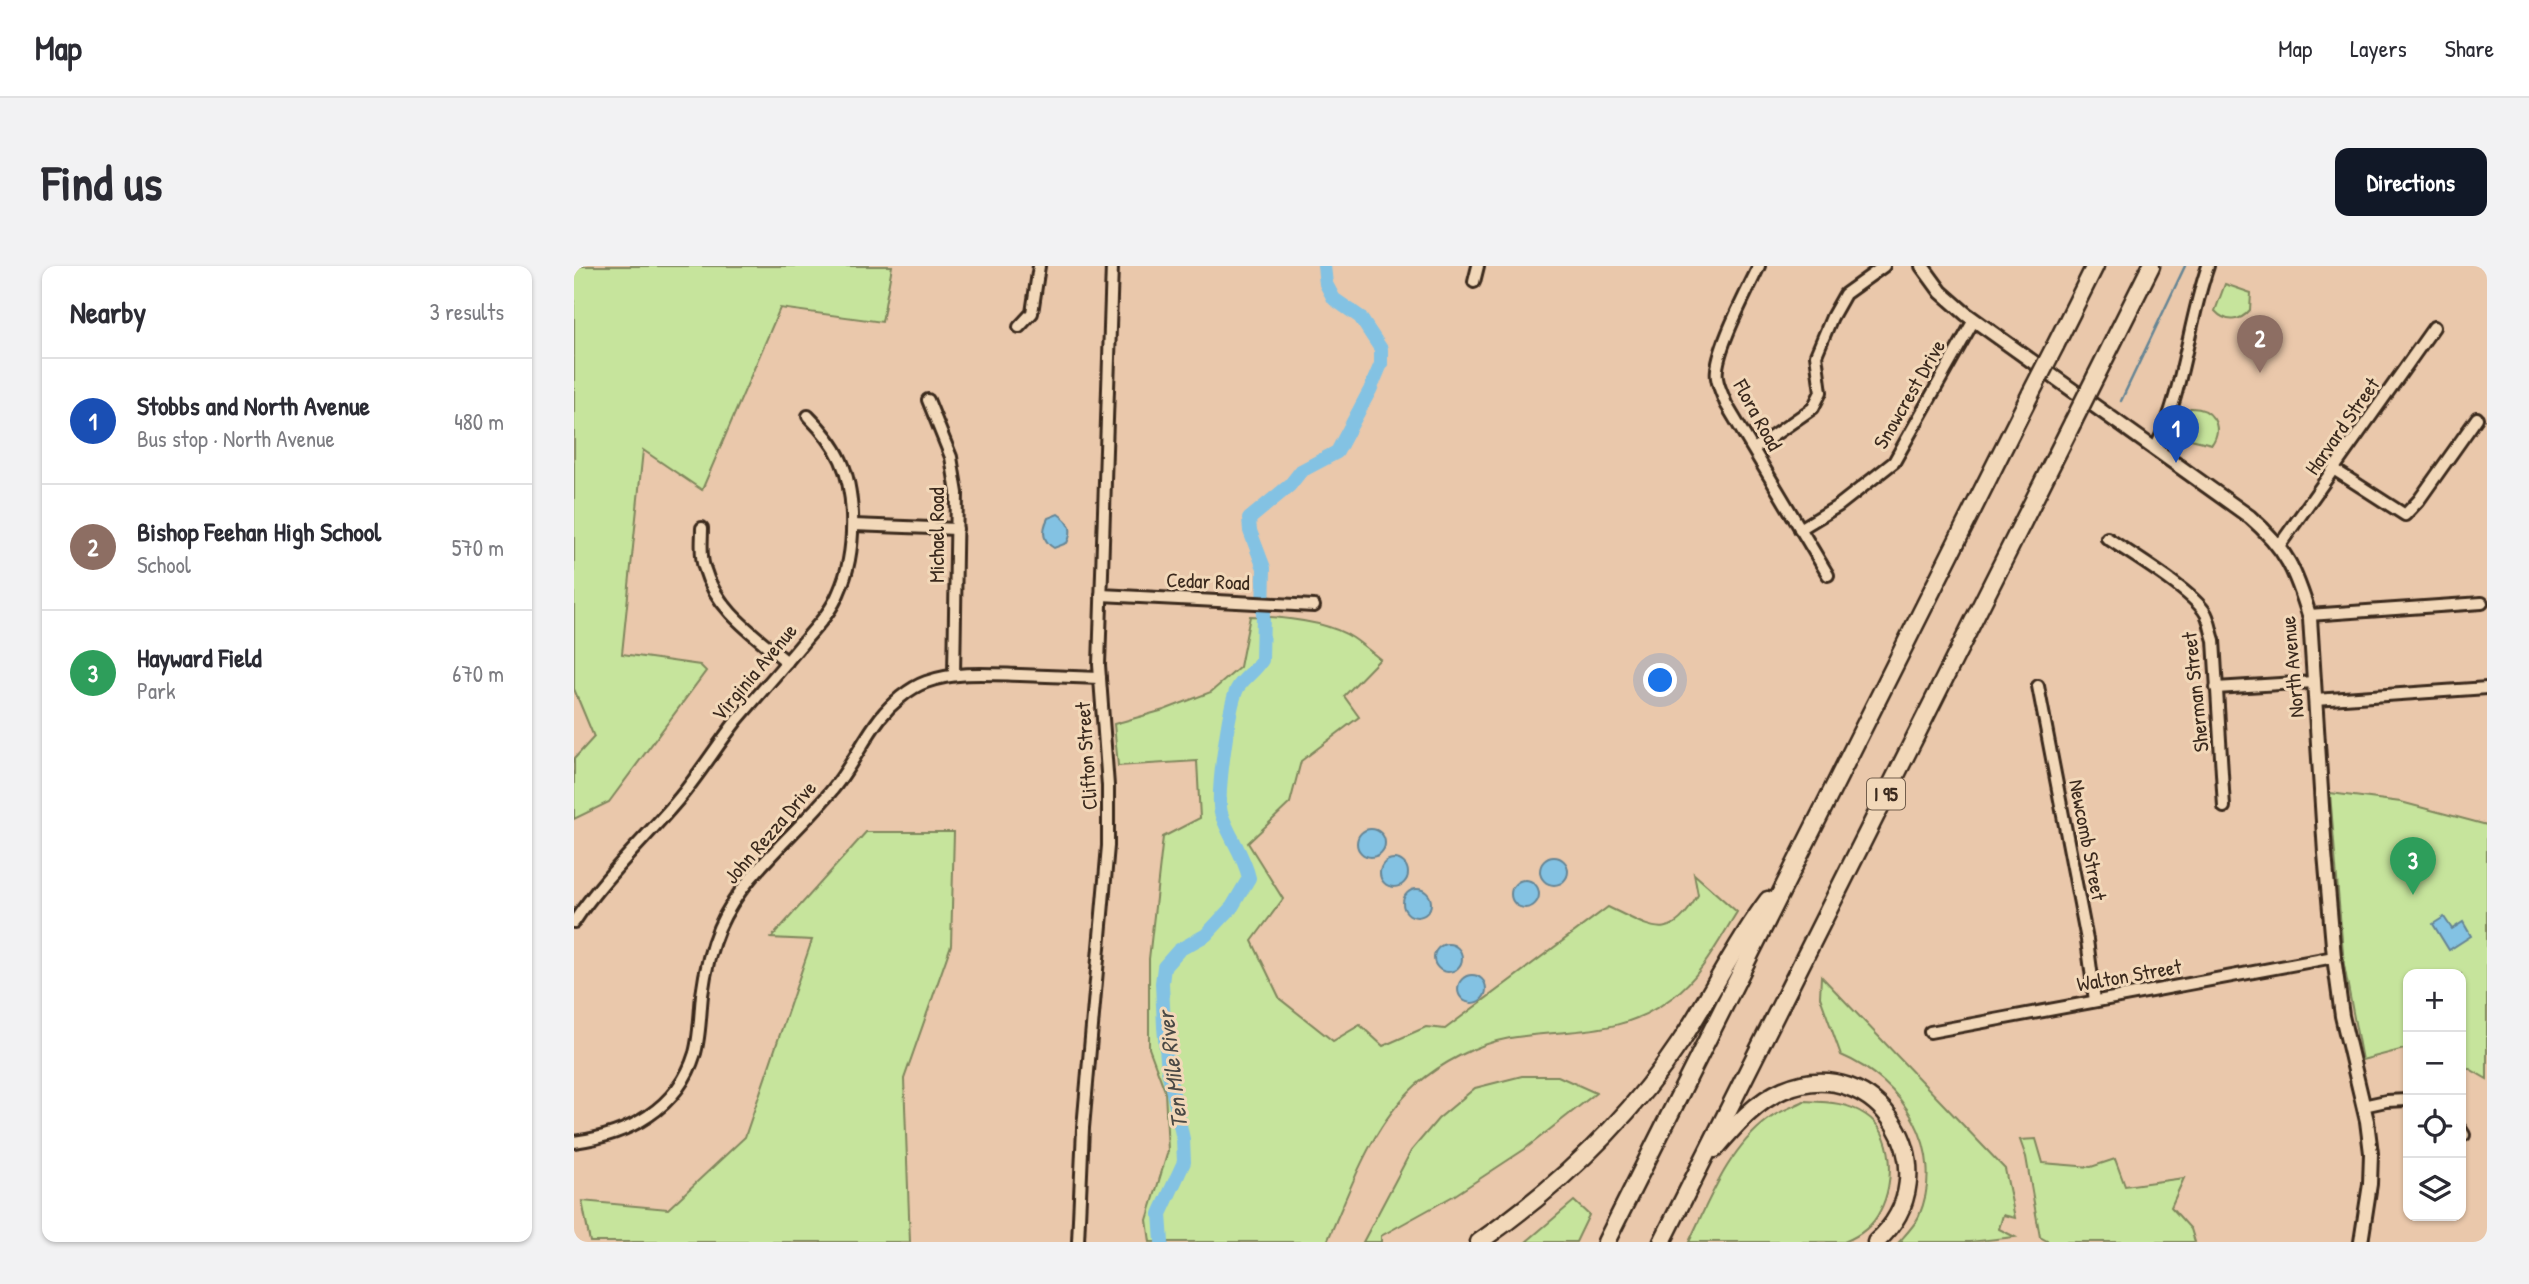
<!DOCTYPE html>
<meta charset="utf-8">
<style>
:root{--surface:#fff;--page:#f2f2f3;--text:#2b2b33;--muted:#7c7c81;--line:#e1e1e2;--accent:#111827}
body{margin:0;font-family:"Patrick Hand",sans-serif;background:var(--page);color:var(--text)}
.controls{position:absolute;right:21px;bottom:21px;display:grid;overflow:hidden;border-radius:14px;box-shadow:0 2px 5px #0004}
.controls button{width:63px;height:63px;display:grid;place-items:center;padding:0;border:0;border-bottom:2px solid var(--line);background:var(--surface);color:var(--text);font:35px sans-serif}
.you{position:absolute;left:1087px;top:415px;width:24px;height:24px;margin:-18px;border:5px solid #fff;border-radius:50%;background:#1a73e8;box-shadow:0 0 0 10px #1a73e833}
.badge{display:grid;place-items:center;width:46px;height:46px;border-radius:50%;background:var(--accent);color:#fff;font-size:23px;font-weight:700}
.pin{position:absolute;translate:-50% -58px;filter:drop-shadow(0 2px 4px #0008)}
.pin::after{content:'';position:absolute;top:37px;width:24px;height:21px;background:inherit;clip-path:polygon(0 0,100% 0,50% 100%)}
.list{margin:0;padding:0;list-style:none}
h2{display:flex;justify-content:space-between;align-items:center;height:91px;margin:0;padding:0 28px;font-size:30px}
h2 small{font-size:23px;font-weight:400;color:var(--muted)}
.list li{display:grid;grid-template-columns:46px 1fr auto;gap:21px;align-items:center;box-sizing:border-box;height:126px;padding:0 28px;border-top:2px solid var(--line)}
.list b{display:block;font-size:26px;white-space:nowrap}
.list p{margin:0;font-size:23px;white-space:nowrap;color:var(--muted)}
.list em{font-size:23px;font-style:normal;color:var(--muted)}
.icon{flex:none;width:38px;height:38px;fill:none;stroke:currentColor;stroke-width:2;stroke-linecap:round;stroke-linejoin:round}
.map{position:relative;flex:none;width:1913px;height:976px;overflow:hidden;border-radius:14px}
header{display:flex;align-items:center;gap:42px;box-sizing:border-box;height:98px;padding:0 35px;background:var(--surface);border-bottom:2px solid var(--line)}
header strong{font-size:33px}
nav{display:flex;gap:38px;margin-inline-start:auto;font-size:24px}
.intro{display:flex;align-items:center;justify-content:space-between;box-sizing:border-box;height:168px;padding:0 42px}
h1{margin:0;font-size:49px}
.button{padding:18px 32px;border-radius:14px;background:var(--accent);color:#fff;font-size:24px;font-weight:700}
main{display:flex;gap:42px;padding:0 42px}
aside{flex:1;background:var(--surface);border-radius:14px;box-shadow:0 2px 5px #0004}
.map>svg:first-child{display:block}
.green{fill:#c6e49c;stroke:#80875d;stroke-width:2}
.water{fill:#83c2e3;stroke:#668594;stroke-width:2}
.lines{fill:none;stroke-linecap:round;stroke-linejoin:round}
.stream{stroke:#668594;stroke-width:2.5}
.river{stroke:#83c2e3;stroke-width:14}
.minor-casing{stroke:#3b2a1e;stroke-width:16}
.major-casing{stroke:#3b2a1e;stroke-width:18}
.highway-casing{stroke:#3b2a1e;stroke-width:21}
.minor{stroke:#f2d8b9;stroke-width:10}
.major{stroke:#f2d8b9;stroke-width:12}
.highway{stroke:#f2d8b9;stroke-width:16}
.highway-bridge-casing{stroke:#3b2a1e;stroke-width:21;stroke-linecap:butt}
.highway-bridge{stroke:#f2d8b9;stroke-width:16}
.labels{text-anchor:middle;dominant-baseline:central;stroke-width:6;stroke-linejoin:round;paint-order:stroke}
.shield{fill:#f2d8b9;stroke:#725e4c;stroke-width:2}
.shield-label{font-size:19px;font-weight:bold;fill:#3b2a1e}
.street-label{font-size:21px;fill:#3b2a1e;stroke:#f2d8b9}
.water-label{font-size:23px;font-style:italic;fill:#494845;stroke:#f2d8b9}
</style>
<header>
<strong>Map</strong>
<nav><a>Map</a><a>Layers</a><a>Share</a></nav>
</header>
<div class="intro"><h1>Find us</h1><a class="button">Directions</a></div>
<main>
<aside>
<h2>Nearby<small>3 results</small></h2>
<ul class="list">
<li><span class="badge" style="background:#1a4fb4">1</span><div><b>Stobbs and North Avenue</b><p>Bus stop · North Avenue</p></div><em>480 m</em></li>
<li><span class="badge" style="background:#8d6e63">2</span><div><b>Bishop Feehan High School</b><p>School</p></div><em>570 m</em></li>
<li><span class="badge" style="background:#2e9e5b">3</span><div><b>Hayward Field</b><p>Park</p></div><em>670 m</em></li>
</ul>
</aside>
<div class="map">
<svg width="1913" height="976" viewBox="0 0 1913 976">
<rect width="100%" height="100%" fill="#eac8ab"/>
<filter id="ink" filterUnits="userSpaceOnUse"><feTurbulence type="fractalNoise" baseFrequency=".0143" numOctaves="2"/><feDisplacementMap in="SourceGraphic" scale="14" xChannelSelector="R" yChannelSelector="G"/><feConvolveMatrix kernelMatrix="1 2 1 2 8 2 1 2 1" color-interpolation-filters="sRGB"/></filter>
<g filter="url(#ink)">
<!-- green -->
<g class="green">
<polygon points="0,0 318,0 308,56 206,42 128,224 69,184 48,388 126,399 132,405 35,536 0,553 0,493 20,471 0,423"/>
<path d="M1651,18l26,9 -1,17c-10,12 -24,13 -35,1z"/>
<path d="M1616,142c22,-1 34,18 22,36l-30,-7z"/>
<path d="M676,350c31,1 77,5 103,22 9,6 18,14 27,21l-36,37 15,21 -58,44 -11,42 -42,40 35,56 -31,42 28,58 53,42 27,-16 23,21 43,-19 19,2 163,-122c45,21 61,38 90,-12l-4,-21 43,38c-19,30 -35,63 -64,85 -53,41 -102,31 -163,41 -33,6 -69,25 -94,47 -45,41 -65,103 -89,157h-177l-3,-22 21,-69 -3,-60 -16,-43v-89l14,-122 37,-19 -3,-57 -79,5 -4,-42 50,-14 47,-18 29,-25z"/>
<polygon points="1756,527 1827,536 1913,559 1913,813 1887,798 1887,708 1834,708 1834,782 1788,794 1770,699"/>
<polygon points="292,566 380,566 377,679 330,813 336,976 16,976 8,935 94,943 171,871 238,674 197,672"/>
<path d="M1247,710l184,193 10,49 -12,-3 -4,14 16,8 -45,5h-71c7,-8 16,-17 20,-26 28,-66 -16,-135 -78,-161l-21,-58z"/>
<polygon points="948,810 984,810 1022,827 951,883 881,929 807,970 807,976 789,976 837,885 864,853 901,822"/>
<path d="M1230,835c22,1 43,1 62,14 29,19 29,68 14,96 -7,15 -21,25 -36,31h-155c21,-44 40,-94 80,-123 10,-8 24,-12 35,-18z"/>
<polygon points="1462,873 1469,897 1517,901 1541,893 1551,920 1610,912 1597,941 1617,963 1621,976 1475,976 1466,971 1452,891 1446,874"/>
<polygon points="1000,935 1015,949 1002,976 952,976"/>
</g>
<!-- water -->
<g class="water">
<path d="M484,248c12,8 16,16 9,29l-13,5c-12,-7 -12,-18 -6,-30z"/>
<circle cx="797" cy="577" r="14"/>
<circle cx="980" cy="605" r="14"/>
<circle cx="820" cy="607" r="14"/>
<circle cx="951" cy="628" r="14"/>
<circle cx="843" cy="637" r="14"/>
<polygon points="1870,651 1878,663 1889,656 1897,670 1875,684 1859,658"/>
<circle cx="874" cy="692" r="14"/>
<circle cx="898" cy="723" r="14"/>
</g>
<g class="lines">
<!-- stream -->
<polyline class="stream" points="1547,135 1611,0"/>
<!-- river -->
<path class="river" d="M588,976l-2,-28 24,-52 -1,-23 -15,-69 -4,-43 -2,-44 2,-16 15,-17 27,-15 26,-28 17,-29c-5,-23 -21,-43 -28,-65 -5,-18 8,-107 16,-124 6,-11 18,-17 25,-29l2,-92 -14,-37 -1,-12 41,-34 11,-14 36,-19 33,-62 11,-26v-15l-21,-32 -26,-18 -8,-15 -2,-18"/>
<defs>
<g id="minor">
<path d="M1185,0c-11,24 -46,88 -42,112 1,8 6,18 9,26l102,171"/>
<polyline points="900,16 904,0"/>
<polyline points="445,61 458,47 465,0"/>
<polyline points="354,134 377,191 383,227 380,408"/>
<polyline points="1180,183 1239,142 1247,126 1242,89 1258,51 1271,28 1310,0"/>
<path d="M1581,183c29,-57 32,-123 53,-183"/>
<polyline points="1761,204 1831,249 1845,234 1903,152"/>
<polyline points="279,259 383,263"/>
<path d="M128,262c0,13 -2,27 2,39 12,43 51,68 83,95"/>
<polyline points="1226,263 1264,240 1320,196 1400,54"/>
<path d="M1533,272c23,15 87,54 99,76 4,8 5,18 8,26l10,167"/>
<polyline points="1705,280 1860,61"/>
<polyline points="527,329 740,340"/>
<polyline points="1735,349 1908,337"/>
<polyline points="1464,420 1513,674 1521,735"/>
<polyline points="1642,422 1740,416"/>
<polyline points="1741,434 1913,422"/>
<path d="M0,656c29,-44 69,-81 103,-121 22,-26 39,-54 60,-81 23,-27 46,-53 69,-81 12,-14 26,-29 33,-47 11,-24 14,-52 13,-78 -2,-44 -13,-67 -44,-98"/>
<polyline points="1356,766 1760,691"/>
<polyline points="1789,840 1812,835 1834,834"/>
<polyline points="1887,864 1890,869"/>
<path d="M0,876c54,-7 104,-33 121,-89 5,-18 5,-39 7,-58 3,-23 8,-46 17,-67 24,-55 77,-93 114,-139 18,-22 30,-49 47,-71 11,-14 29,-30 46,-36 31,-11 62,-8 94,-7 27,1 53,2 80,3"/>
<polyline points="504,976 509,862 534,580 534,520 525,399 538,0"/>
</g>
<path id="major" d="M1348,0l19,26 25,22 284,203c37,32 46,55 60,101l15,235 9,104 8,59 25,105 4,32 -1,31 -9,58"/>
<g id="highway">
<polyline points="1481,80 1521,0"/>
<polyline points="1522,110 1577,0"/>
<path d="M1141,883c19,-22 40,-47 68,-59 95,-41 171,83 93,152"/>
<path d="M905,976c79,-55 149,-121 202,-201 30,-46 54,-97 87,-141"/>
<polyline points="1032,976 1457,127"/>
<polyline points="1088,976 1499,156"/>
</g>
</defs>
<!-- minor casing -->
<use href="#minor" class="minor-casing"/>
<!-- major casing -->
<use href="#major" class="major-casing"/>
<!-- highway casing -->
<use href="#highway" class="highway-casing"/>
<!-- minor -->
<use href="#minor" class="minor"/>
<!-- major -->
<use href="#major" class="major"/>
<!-- highway -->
<use href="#highway" class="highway"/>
<defs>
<g id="highway-bridge">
<polyline points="1457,127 1481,80"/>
<polyline points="1499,156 1522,110"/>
</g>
</defs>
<!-- highway-bridge casing -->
<use href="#highway-bridge" class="highway-bridge-casing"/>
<!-- highway-bridge -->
<use href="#highway-bridge" class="highway-bridge"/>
</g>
</g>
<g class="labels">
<!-- shield labels -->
<rect class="shield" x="1293" y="512.5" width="38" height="31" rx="5"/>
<g class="shield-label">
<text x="1312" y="528">I 95</text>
</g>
<!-- street labels -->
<g class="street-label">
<text transform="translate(1335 128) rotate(-60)">Snowcrest Drive</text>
<text transform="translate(1184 149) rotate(61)">Flora Road</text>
<text transform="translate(1768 160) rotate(-55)">Harvard Street</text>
<text transform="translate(362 269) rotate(-90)">Michael Road</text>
<text transform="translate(634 315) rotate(2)">Cedar Road</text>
<text transform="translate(1718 401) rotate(-95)">North Avenue</text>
<text transform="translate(180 406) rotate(-50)">Virginia Avenue</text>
<text transform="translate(1621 426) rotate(-96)">Sherman Street</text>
<text transform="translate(512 490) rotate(-94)">Clifton Street</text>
<text transform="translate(196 566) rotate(-49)">John Rezza Drive</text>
<text transform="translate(1514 574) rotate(79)">Newcomb Street</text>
<text transform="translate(1555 709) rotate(-10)">Walton Street</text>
</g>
<!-- water labels -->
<g class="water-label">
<text transform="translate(598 804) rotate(-97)">Ten Mile River</text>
</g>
</g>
</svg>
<div class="controls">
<button>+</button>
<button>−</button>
<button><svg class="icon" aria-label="locate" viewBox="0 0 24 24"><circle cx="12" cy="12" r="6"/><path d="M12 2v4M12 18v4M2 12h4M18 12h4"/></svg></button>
<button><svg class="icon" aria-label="layers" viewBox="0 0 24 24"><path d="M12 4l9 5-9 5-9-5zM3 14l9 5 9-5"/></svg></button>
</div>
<div class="you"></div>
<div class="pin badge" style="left:1602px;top:197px;background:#1a4fb4">1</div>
<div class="pin badge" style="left:1686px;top:107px;background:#8d6e63">2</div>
<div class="pin badge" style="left:1839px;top:629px;background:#2e9e5b">3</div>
</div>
</main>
